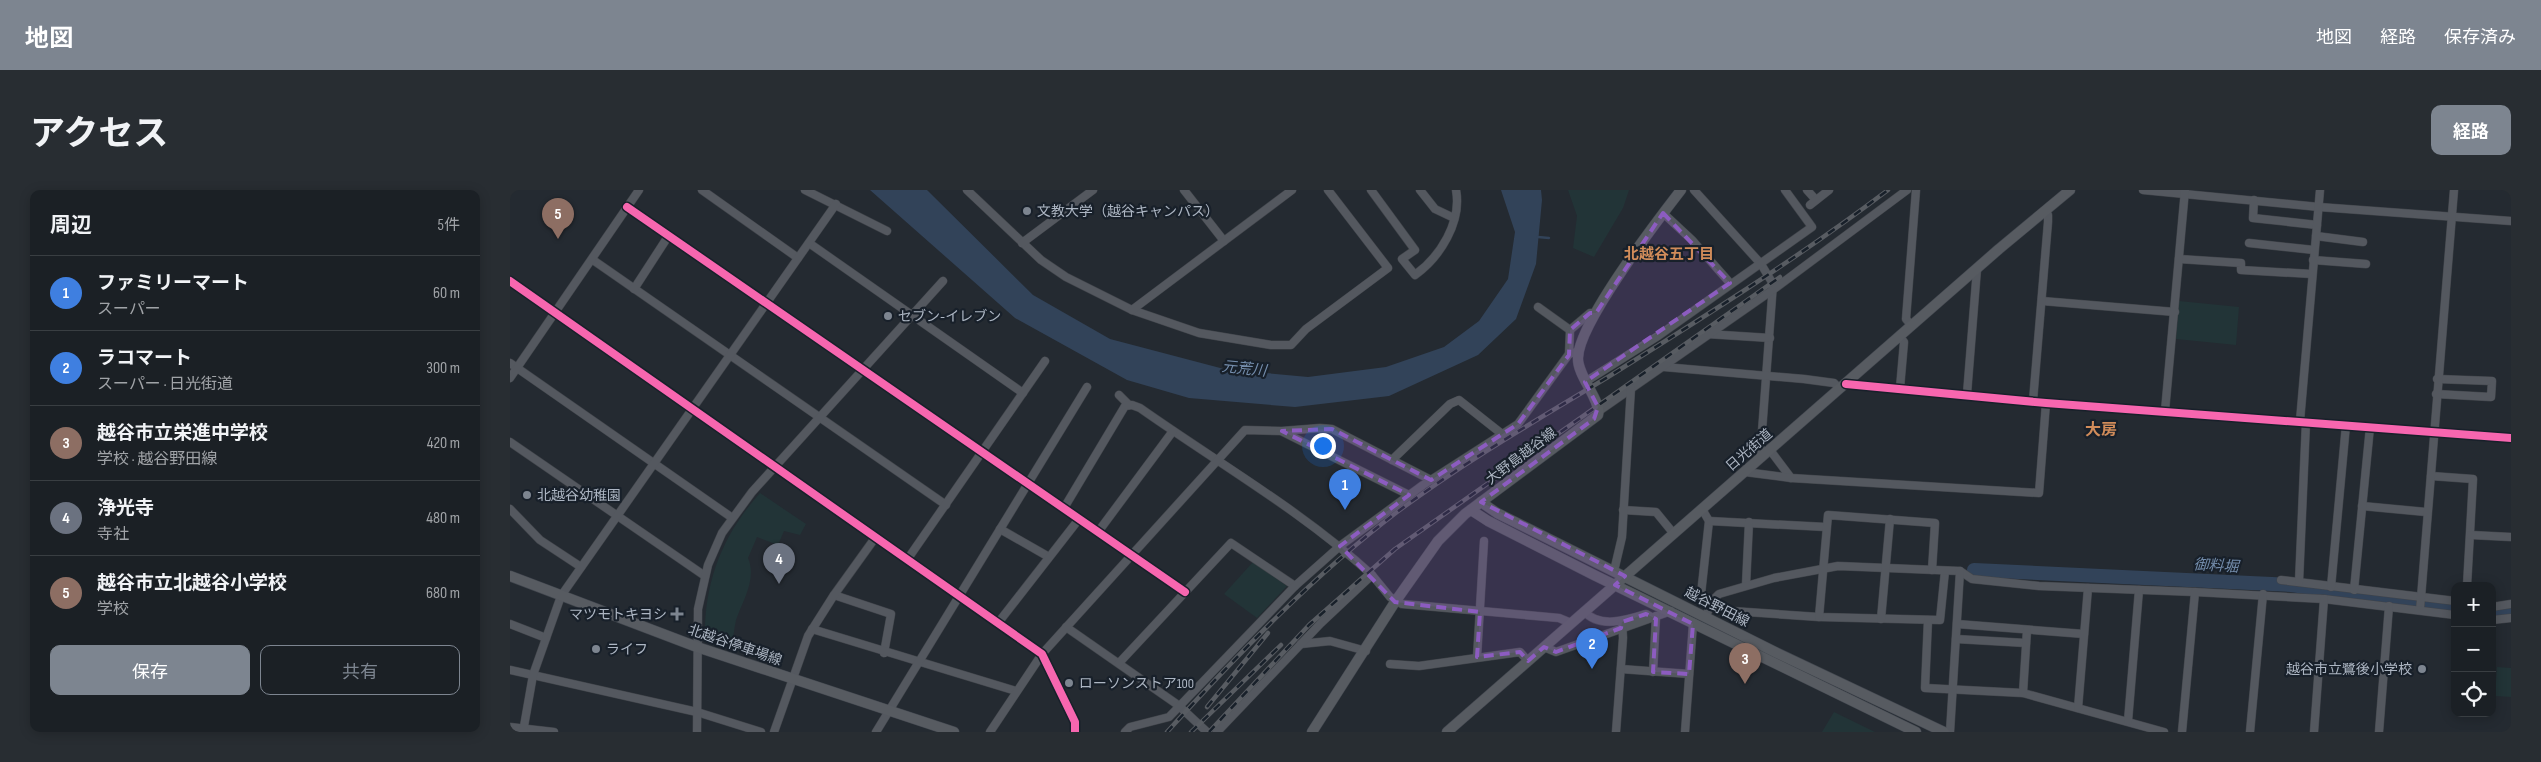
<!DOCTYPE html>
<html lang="ja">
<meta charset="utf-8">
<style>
:root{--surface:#1b2025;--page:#282d32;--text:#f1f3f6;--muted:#a0a3a7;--line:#393e42;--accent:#7d8590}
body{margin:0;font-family:"Sofia Sans Condensed","Noto Sans JP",sans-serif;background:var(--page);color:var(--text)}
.controls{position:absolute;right:15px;bottom:15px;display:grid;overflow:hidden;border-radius:10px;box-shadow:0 2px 12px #0003}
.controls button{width:45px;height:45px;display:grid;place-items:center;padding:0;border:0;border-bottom:1px solid var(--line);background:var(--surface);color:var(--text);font:25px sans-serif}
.you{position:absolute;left:812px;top:255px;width:18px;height:18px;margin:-12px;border:4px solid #fff;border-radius:50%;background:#1a73e8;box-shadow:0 0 0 8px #1a73e833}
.badge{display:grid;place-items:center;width:32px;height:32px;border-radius:50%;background:var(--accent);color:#fff;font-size:16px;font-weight:700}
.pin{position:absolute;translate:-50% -41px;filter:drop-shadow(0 1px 2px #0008)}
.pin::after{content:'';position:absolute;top:26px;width:18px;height:15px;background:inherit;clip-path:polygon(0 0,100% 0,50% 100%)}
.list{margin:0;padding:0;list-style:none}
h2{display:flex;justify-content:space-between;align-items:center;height:65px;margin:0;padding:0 20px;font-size:21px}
h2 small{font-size:16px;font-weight:400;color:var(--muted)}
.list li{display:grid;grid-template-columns:32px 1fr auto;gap:15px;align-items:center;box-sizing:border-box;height:75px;padding:0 20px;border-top:1px solid var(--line)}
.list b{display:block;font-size:19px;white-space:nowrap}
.list p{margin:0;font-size:16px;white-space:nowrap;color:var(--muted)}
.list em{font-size:16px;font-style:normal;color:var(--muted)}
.actions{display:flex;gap:10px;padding:15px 20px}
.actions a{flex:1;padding:11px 0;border:1px solid var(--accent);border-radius:10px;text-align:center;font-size:18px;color:var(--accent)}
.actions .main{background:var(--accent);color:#fff}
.icon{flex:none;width:28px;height:28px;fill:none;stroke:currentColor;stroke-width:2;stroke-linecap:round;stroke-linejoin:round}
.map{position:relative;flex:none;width:2001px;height:542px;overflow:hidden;border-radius:10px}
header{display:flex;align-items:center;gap:30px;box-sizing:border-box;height:70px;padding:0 25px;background:var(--accent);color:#fff}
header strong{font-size:24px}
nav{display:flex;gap:28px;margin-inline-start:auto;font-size:18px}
.intro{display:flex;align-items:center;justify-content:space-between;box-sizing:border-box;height:120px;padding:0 30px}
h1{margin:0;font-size:35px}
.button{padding:12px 22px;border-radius:10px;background:var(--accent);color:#fff;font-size:18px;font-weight:700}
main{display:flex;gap:30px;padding:0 30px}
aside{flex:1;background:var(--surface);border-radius:10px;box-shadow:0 2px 12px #0003}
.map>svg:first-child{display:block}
.green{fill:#223437}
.water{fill:#324359}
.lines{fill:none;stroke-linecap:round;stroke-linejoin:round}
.stream{stroke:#324359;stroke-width:2.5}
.river{stroke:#324359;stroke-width:14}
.minor-casing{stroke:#40444a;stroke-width:9}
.major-casing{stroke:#41464e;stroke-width:11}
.minor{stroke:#54585f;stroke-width:8}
.major{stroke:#575b61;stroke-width:10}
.rail-casing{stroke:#585c62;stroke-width:4.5}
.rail{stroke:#18202a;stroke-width:2.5;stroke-dasharray:8;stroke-linecap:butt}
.cycleway-casing{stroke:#18202a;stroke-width:11}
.cycleway{stroke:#f766af;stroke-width:8}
.marked{fill:#8c5cc0;fill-opacity:0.2;stroke:#8c5cc0;stroke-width:4;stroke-dasharray:10 6;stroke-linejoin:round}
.poi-dot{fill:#7d8590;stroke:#18202a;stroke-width:2}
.labels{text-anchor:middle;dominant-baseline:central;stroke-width:4.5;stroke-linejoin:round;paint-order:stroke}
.poi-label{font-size:14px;fill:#adb6c3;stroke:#18202a;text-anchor:start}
.street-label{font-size:14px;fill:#adb6c3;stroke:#18202a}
.neighbourhood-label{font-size:15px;font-weight:bold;fill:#d18c5a;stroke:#18202a}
.water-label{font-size:15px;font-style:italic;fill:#748dac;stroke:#18202a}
.quarter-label{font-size:16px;font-weight:bold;fill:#d18c5a;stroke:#18202a}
</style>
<header>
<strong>地図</strong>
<nav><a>地図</a><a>経路</a><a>保存済み</a></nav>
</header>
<div class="intro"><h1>アクセス</h1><a class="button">経路</a></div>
<main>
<aside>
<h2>周辺<small>5件</small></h2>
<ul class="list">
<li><span class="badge" style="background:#3f7fe0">1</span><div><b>ファミリーマート</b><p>スーパー</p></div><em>60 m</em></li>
<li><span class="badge" style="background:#3f7fe0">2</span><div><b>ラコマート</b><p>スーパー · 日光街道</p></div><em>300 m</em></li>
<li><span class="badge" style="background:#8d6e63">3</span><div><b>越谷市立栄進中学校</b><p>学校 · 越谷野田線</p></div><em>420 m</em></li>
<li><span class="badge" style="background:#6b7280">4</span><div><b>浄光寺</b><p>寺社</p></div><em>480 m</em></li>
<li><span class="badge" style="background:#8d6e63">5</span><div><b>越谷市立北越谷小学校</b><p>学校</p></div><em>680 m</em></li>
</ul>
<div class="actions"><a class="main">保存</a><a>共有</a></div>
</aside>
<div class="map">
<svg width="2001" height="542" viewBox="0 0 2001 542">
<rect width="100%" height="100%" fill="#242a31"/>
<!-- green -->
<g class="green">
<polygon points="1058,0 1119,0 1113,18 1084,67 1063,58 1067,26"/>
<polygon points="1669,111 1729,117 1726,155 1666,149"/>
<path d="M250,303l46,31 -6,11 -16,-4 -6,14 -21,-8 -9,21c9,21 -5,42 -12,62 -2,9 -3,19 -4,28l-27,-11c-1,-55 18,-103 55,-144z"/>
<polygon points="743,372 777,396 747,428 714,404"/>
<polygon points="1987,477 2001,478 2001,507 1985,506"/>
<polygon points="1324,522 1365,542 1312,542"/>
</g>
<!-- water -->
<polygon class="water" points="360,0 417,0 523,105 600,149 714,179 798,187 876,177 934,157 969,131 998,89 1005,42 991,0 1031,0 1032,10 1026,74 1006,129 968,165 879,206 785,217 679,208 617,190 505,128"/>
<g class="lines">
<!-- stream -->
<polyline class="stream" points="1028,47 1039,48"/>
<!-- river -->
<g class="river">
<polyline points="1464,380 1781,395 1945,418"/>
<polyline points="1982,423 2001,420"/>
</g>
<defs>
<g id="minor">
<polyline points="192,0 288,68"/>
<polyline points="295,0 377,41"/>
<polyline points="457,0 531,70 556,87 622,120 689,143 761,155 781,155 796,139 878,78 818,0"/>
<polyline points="674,0 714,51"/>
<path d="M861,0l44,60 -13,9 13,16c25,-18 47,-53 41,-85"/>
<polyline points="910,0 925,19 944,28"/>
<polyline points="1184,0 1251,74 1263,94 1250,268"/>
<polyline points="1297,0 1306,10"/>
<polyline points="1633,0 1809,17 2001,31"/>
<polyline points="1744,10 1743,28 1807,35"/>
<polyline points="1300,15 1319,0"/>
<polyline points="117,17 675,402"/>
<polyline points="1153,23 1182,50 1220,93"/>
<polyline points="1806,46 1853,52"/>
<polyline points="299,53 513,203"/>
<polyline points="512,53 583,0"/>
<polyline points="1739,53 1804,60"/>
<polyline points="1669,69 1731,73 1731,80 1802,84"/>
<polyline points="83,70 436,315"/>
<polyline points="1803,70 1856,74"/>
<polyline points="0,91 532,464 565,532 565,542"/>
<polyline points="124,99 159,45"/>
<polyline points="1532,111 1665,122"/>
<polyline points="1028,117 1060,140 1080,123 1086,123"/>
<polyline points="622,120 782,0"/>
<polyline points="1402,136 1396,129 1406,0"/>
<polyline points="1197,144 1260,148"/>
<polyline points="1059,164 1060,140"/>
<polyline points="0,173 221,327"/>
<polyline points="1154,177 1294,189 1324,193 1330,199"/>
<polyline points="0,188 129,0"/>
<polyline points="1075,192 1148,146 1302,37 1275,0"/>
<polyline points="1336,194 1536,213 2001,248"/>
<polyline points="1390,198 1394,152 1390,147"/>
<polyline points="1457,204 1467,79"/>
<polyline points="1926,204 1981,207 1982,191 1927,189"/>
<polyline points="609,205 619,215"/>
<polyline points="1523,211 1538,32 1538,25 1535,21"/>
<polyline points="1089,221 1264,99 1397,0"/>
<polyline points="1655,221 1675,0"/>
<polyline points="1790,231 1810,0"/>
<polyline points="773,242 899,305"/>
<polyline points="0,252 195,386"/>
<polyline points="1260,260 1281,288"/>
<polyline points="882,270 940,214 949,210 992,244"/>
<polyline points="1235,282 1281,288 1529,303 1536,213"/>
<polyline points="1921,286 1963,289 1957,396"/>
<polyline points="1852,316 1916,322"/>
<path d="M554,318l61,-102 7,-1 8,3c78,55 162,103 232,167"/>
<polyline points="0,319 30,350 71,377"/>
<polyline points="1192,319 1199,331 1191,404 1222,421 1309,427 1430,430 1435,381"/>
<polyline points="1113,320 1146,322 1164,344"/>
<polyline points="1199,331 1316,337"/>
<polyline points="490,339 539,367"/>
<polyline points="588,342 663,241"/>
<polyline points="1961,345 2001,347"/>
<polyline points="397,370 535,171"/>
<polyline points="1104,381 1112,347 1121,198"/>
<polyline points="1771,390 1945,411"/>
<polyline points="1789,392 1796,232"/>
<polyline points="1236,395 1239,332"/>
<polyline points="1821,397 1836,235"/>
<polyline points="1844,400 1860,237"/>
<polyline points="324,405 381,424 374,463"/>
<polyline points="1982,417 2001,414"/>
<polyline points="1910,420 1944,0"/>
<path d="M1074,421c15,18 43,9 62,3l7,4"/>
<polyline points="1196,426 1202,411 1209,404 1264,388 1328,376 1450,381 1462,389 1529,396 1685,402"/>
<polyline points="1309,427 1318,325 1425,333 1422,380"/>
<polyline points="1371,429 1380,329"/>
<polyline points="1418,430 1415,498 1513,503 1654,542"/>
<polyline points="1982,430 2001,428"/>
<polyline points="488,433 569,329"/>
<polyline points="0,434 36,448"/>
<polyline points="1447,434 1574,444"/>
<polyline points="556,437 668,515 697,542"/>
<polyline points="302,439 506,501"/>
<polyline points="1446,449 1516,453"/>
<polyline points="791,454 820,451 856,461"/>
<polyline points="1034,457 1046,462 1161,421"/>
<polyline points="967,467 974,351"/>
<polyline points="609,473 721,353 785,396"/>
<polyline points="880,474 909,476 1010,462 1018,471"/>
<polyline points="1111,479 1179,484"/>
<polyline points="0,480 187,522 251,542"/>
<polyline points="1143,482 1146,426"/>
<polyline points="1513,503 1517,440"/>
<polyline points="1568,518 1578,398"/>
<polyline points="1618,531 1629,400"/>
<polyline points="0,537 44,542"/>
<polyline points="13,542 23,485 51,406 326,14"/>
<polyline points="187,542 188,419 198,375 212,343 242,302 433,91"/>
<polyline points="264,542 298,446 324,405 365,348"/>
<polyline points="366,542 577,197"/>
<polyline points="480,542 532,464 735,240 772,241 810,238 822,239 921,290"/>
<polyline points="615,542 620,537 659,527 785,396 830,356 913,295 1008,234 1059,164 1069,161"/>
<polyline points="707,542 811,433 862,385 880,407 892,414 1049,428 1061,433"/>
<polyline points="1106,542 1113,448 1112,431"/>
<polyline points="1175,542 1183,434"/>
<polyline points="1440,542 1450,381"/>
<polyline points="1672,542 1685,402 1814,409 1945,425"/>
<polyline points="1740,542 1753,404"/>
<polyline points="1804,542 1814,409"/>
<polyline points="1869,542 1879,416"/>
</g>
<g id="major">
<polyline points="971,312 987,323 1265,462 1434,542"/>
<polyline points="961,320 978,331 1084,385 1406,542"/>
<polyline points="0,386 187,457 444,542"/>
<path d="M802,542l83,-130 43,-61 27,-27 133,-99c4,-14 -21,-39 -20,-57 0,-34 79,-137 103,-168"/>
<polyline points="937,542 1489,59 1560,0"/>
</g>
</defs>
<!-- minor casing -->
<use href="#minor" class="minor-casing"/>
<!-- major casing -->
<use href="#major" class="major-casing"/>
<!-- minor -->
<use href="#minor" class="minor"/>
<!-- major -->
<use href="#major" class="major"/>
<defs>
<g id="rail">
<polyline points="697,517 758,443"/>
<path d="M657,542c72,-79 145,-155 230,-220 67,-50 140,-92 211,-135 96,-60 190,-119 280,-187"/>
<polyline points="681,542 771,455"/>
<polyline points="699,542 799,435 885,359 1270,87"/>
</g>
</defs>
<!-- rail casing -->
<use href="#rail" class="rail-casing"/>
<!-- rail -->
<use href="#rail" class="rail"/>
<defs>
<g id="cycleway">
<polyline points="117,17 675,402"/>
<polyline points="0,91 532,464 565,532 565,542"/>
<polyline points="1336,194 1536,213 2001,248"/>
</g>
</defs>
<!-- cycleway casing -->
<use href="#cycleway" class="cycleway-casing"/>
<!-- cycleway -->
<use href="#cycleway" class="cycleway"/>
</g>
<!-- marked area -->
<path class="marked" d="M1153,23l67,70 -145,99 13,25 -4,12 -113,83 144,74 -10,9 78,39 -4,50 -36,-2 3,-53 -10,-5 -24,8 -1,6 -57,21 -8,3 -12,-5 -16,14 -8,-9 -43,5 3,-45 -85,-10 -55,-56 69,-51 -127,-64 50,-2 99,51 87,-56 51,-69 1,-25 20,-17h6z"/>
<!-- markers -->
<g class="poi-dot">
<circle cx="517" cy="21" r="5"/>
<circle cx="378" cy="126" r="5"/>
<circle cx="17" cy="305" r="5"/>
<path d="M164.5 416.5h5v5h5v5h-5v5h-5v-5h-5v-5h5z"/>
<circle cx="86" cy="459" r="5"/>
<circle cx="1912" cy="479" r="5"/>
<circle cx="559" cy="493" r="5"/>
</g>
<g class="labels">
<!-- poi labels -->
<g class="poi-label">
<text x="527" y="21">文教大学（越谷キャンパス）</text>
<text x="388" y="126">セブン-イレブン</text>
<text x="27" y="305">北越谷幼稚園</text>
<text x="157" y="424" text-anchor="end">マツモトキヨシ</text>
<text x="96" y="459">ライフ</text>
<text x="1902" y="479" text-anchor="end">越谷市立鷺後小学校</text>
<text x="569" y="493">ローソンストア100</text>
</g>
<!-- street labels -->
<g class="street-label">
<text transform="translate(1239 260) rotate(-41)">日光街道</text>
<text transform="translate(1011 266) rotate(-37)">大野島越谷線</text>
<text transform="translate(1207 417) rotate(27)">越谷野田線</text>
<text transform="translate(225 455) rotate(19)">北越谷停車場線</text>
</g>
<!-- neighbourhood labels -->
<g class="neighbourhood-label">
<text x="1159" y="64">北越谷五丁目</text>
</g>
<!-- water labels -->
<g class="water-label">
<text transform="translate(734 179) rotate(6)">元荒川</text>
<text transform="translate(1706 376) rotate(3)">御料堀</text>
</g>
<!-- quarter labels -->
<g class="quarter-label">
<text x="1591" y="240">大房</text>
</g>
</g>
</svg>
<div class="controls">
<button>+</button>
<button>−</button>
<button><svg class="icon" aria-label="locate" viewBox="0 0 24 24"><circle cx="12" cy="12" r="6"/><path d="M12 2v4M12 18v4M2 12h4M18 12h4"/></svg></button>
</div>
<div class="you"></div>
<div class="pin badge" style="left:835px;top:320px;background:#3f7fe0">1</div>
<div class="pin badge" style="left:1082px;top:479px;background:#3f7fe0">2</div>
<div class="pin badge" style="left:1235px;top:494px;background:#8d6e63">3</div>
<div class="pin badge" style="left:269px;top:394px;background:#6b7280">4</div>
<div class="pin badge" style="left:48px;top:49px;background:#8d6e63">5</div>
</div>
</main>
